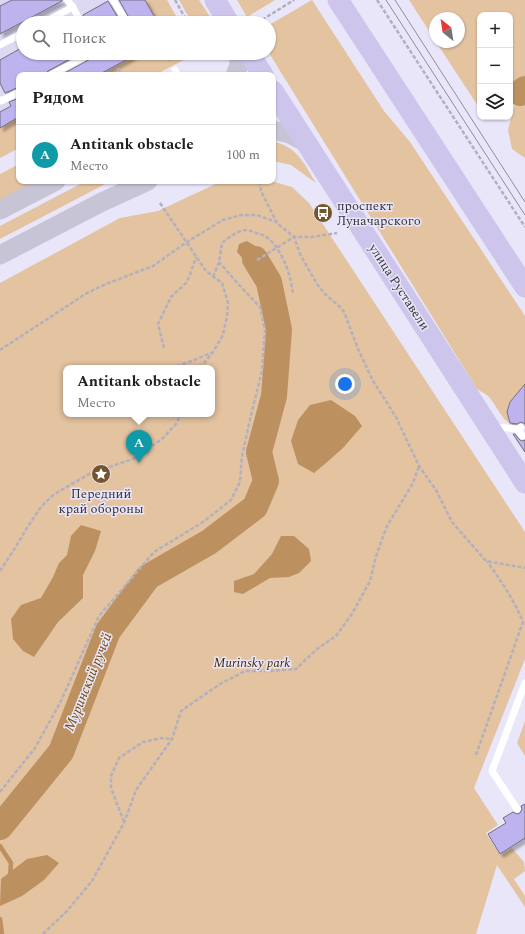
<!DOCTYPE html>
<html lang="ru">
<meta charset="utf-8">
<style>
:root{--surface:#fff;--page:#f2f2f2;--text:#202124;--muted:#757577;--line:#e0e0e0;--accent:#111827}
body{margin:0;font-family:Spectral,serif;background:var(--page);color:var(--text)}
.controls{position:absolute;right:12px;top:12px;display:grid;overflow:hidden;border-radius:8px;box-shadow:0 1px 3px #0004}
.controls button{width:36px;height:36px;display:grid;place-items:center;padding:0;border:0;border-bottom:1px solid var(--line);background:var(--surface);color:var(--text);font:20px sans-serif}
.compass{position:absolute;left:429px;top:12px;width:36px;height:36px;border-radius:50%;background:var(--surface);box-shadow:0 1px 3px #0004;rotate:330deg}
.you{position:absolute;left:345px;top:384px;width:14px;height:14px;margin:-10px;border:3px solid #fff;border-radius:50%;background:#1a73e8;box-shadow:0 0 0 6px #1a73e833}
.badge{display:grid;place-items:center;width:26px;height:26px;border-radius:50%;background:var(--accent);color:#fff;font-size:13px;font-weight:700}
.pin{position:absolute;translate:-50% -33px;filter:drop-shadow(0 1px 2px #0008)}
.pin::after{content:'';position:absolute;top:21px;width:14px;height:12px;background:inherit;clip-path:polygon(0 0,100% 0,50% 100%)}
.popup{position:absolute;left:63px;top:365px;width:152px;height:52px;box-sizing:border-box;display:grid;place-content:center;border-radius:8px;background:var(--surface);filter:drop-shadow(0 1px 3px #0005);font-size:13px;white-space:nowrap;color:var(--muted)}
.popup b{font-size:15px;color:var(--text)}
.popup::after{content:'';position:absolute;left:50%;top:100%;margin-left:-8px;border:8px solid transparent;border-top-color:var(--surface)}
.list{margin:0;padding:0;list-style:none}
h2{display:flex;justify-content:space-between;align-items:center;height:52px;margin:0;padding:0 16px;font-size:17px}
h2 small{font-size:13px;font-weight:400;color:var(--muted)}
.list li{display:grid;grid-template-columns:26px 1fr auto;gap:12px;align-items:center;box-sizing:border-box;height:60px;padding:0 16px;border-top:1px solid var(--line)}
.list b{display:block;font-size:15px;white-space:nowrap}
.list p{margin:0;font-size:13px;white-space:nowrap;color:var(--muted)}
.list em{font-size:13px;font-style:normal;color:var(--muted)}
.icon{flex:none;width:22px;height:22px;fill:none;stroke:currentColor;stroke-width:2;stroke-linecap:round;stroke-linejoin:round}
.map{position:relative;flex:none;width:525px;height:934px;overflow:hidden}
.search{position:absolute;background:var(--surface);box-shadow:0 1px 3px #0004;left:16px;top:16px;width:260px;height:44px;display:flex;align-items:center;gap:10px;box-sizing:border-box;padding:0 14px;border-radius:22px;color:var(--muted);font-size:15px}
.panel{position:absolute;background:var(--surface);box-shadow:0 1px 3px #0004;left:16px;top:72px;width:260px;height:112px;border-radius:8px}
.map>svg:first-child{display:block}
.built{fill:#ddd9f2}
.green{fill:#e3c3a0;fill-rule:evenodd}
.water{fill:#bc915f}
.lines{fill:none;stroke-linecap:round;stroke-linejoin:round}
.stream{stroke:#bc915f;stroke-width:4.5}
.river{stroke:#bc915f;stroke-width:26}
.building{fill:#beb3ef;stroke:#716e7f;filter:url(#shadow)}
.path{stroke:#b2b0bf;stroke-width:2.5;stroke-dasharray:4 2;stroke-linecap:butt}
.lane{stroke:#fff;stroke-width:7}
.secondary{stroke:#c7c4d6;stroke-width:19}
.primary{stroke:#cdc5ec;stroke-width:21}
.tram{stroke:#8f8d9a;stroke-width:1}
.labels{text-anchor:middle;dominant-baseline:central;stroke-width:3;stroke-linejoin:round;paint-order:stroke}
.poi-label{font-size:13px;fill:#35343b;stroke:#e9e6f9;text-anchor:start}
.street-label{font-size:13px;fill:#35343b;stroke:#e9e6f9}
.park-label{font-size:13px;font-style:italic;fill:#452800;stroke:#e9e6f9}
.water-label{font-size:14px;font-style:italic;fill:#714707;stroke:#e9e6f9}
</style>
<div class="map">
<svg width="525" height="934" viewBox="0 0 525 934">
<defs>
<filter id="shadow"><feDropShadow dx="3.5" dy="3.5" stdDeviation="1" flood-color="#0004"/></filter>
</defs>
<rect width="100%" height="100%" fill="#e9e6f9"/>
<!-- built -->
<polygon class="built" points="0,0 145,0 158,23 23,23 23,53 139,53 98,75 19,75 19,117 0,128"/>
<!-- green -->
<g class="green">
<polygon points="145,0 167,0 180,23 158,23"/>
<polygon points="179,0 199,0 214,23 192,23"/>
<polygon points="237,0 275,0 247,17"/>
<path d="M312,0l72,111 26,31 115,174v76l-1,-2c-14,8 -19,15 -15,31l2,-1 4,5c-12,0 -19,-22 -27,-29 -3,-3 -8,-5 -11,-7l-208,-336v-28z"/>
<polygon points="409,0 525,0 525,89 520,93 510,99 510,15 480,15 480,109 436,42 459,42 459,18 435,18 435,40"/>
<polygon points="139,53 193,53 191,56 155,75 98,75"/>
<polygon points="525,94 525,158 512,149 508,130 514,106"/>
<polygon points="19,117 19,148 0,158 0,128"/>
<path d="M273,141c25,7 30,21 43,42l-25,-18 -18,-4z"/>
<polygon points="19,164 19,181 38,181 0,201 0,174"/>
<polygon points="86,181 111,181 0,239 0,226"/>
<path d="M222,181h49l21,6 17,16 216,329v127l-51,129 24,37 -12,8 14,22 12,-7 12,14 1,9 -11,8 11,17v11l-28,-42 -21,69h-476v-651l120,-65 38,-7zM66,368h146v46h-146z"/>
<polygon points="525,721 525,756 517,743"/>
</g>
<!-- water -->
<g class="water">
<polygon points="247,241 257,247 262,254 266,263 269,273 269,282 251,268 237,252 239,244"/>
<polygon points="331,400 355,416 362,426 343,448 326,463 314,473 298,464 291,441 298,420 310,405"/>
<polygon points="81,525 101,531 95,551 83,575 83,598 58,622 34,657 23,651 13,639 11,619 21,605 41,598 53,577 59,563 67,555 71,536"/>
<polygon points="281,536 294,536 309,549 311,561 299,573 289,577 270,578 243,594 234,592 234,581 254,574 272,554"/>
<polygon points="47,855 59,863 44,880 22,896 0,906 1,879 27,859"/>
</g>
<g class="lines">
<!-- stream -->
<g class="stream">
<polyline points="0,846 11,863 10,876"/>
<polyline points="0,919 2,934"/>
</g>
<!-- river -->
<g class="river">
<polyline points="520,93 525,89"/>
<polyline points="0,827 61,752 108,631 148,577 209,542 255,507 266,481 259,452 274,396 279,330 269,282 255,259"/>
</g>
</g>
<!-- building -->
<g class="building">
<polygon points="12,0 62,0 62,1 0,34 0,6"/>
<polygon points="119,0 145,0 158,23 132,23"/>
<polygon points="108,1 121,23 86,23 83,15"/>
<polygon points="23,47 23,53 81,53 48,71 46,73 45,75 19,75 19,87 5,93 0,83 0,60"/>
<polygon points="97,53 139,53 98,75 61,75 94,57 96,55"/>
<polygon points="19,98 19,123 17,118 0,128 0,112 11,106 9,102"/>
<polygon points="525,384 525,424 521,422 517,424 510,423 507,412 510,402"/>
<polygon points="513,434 515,434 520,440 522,441 525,440 525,452"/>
<polygon points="525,804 525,838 500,854 488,834 506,823 503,818 513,812 517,814 520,813 522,809 521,806"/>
</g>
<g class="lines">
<!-- path -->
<g class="path">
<polyline points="175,0 188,23"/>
<polyline points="377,0 525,227"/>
<polyline points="257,23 294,0"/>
<polyline points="165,53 170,61"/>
<polyline points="118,68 122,75"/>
<polyline points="260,181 261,191 277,223 294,237 301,256 317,284 325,294 340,307 344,312 358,349 373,381 396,417 419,466 436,490 452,522 486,561 525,568"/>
<polyline points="160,203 206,271 222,283 228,303 227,316 223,335 213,352 200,368"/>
<polyline points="257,260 294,237 312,237 337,233"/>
<path d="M213,277l6,-15 3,-19c7,-6 16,-13 25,-13 3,0 6,2 9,3 5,1 10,3 14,7 13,12 21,36 23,54"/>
<polyline points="164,348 158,324 171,297 186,283 190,275 196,257"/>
<polyline points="0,350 87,293 106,284 153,266 187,242 223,220 241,215 257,215 276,222"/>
<polyline points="171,368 192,361 211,353"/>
<polyline points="0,571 15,548 27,528 41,507 53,495 89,474 133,459 162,439 176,424 181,414"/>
<path d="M476,755l47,-133c-9,-22 -22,-41 -36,-61"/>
<polyline points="0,792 35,748 60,703 99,616 154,552 203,522 231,500 240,482 242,456 251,415 262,371 265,330 260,307 240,286 219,262"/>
<polyline points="124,822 111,788 111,776 119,758 143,742 162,738 172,739"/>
<polyline points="43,934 66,912 92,881 124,823 136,790 172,739 181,711 220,684 245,671 269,671 296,669 317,649 336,636 352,614 370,581 376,556 387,526 413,483 419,466"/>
</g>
<!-- lane -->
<g class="lane">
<polyline points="67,0 73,7 81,23"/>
<polyline points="113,0 127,23"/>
<polyline points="43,23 73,7"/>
<polyline points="0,45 23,33"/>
<polyline points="175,70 178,75"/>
<polyline points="50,75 92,53"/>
<polyline points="0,100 1,101 19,92"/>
<polyline points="493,427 518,429 521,427"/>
<polyline points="518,429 522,436"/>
<polyline points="517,809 492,771 525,683"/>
</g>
<!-- secondary -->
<g class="secondary">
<polyline points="235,75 239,65 238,53"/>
<polyline points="273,130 290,134 307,143"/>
<polyline points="0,210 56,181"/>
<polyline points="0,255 102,202 148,181"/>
</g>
<!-- primary -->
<g class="primary">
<polyline points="215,0 229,23"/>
<polyline points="338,0 525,287"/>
<polyline points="249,53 263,75"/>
<polyline points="273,91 525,483"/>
</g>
<!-- tram -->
<g class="tram">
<polyline points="386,0 525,215"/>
<polyline points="395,0 525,202"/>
</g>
</g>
<!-- icons -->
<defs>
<symbol id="bus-disc" viewBox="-11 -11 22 22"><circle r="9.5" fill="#76542c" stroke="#e9e6f9"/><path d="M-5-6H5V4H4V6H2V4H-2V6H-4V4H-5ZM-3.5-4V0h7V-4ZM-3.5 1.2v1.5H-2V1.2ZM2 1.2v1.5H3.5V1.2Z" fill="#fff"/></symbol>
<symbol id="sight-disc" viewBox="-11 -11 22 22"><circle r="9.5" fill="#76542c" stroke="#e9e6f9"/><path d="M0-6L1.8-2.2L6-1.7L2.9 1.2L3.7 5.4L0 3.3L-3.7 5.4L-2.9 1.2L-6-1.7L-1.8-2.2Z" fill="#fff"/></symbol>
</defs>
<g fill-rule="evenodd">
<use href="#bus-disc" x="312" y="202" width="22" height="22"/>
<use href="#sight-disc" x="90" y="463" width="22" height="22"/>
</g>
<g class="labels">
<!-- poi labels -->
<g class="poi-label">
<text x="337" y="206">проспект<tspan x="337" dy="15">Луначарского</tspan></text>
<text x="101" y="494" text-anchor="middle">Передний<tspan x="101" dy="15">край обороны</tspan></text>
</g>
<!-- street labels -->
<g class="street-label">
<text transform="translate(399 287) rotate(57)">улица Руставели</text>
</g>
<!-- park labels -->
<g class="park-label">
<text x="252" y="663">Murinsky park</text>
</g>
<!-- water labels -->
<g class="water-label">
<text transform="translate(88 682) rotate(-68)">Муринский ручей</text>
</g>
</g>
</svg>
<div class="controls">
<button>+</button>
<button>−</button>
<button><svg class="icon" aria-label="layers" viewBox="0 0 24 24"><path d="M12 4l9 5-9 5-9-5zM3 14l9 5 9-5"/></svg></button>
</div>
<svg class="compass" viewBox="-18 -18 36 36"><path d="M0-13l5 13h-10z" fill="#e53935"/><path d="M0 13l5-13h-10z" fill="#757577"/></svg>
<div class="you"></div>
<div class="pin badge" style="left:139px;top:463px;background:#0f9aa8">A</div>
<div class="popup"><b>Antitank obstacle</b>Место</div>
<div class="search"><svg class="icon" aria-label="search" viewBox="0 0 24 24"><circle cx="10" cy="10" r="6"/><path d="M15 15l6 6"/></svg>Поиск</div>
<section class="panel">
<h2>Рядом<small></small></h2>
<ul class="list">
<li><span class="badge" style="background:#0f9aa8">A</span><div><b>Antitank obstacle</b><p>Место</p></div><em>100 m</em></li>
</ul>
</section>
</div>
